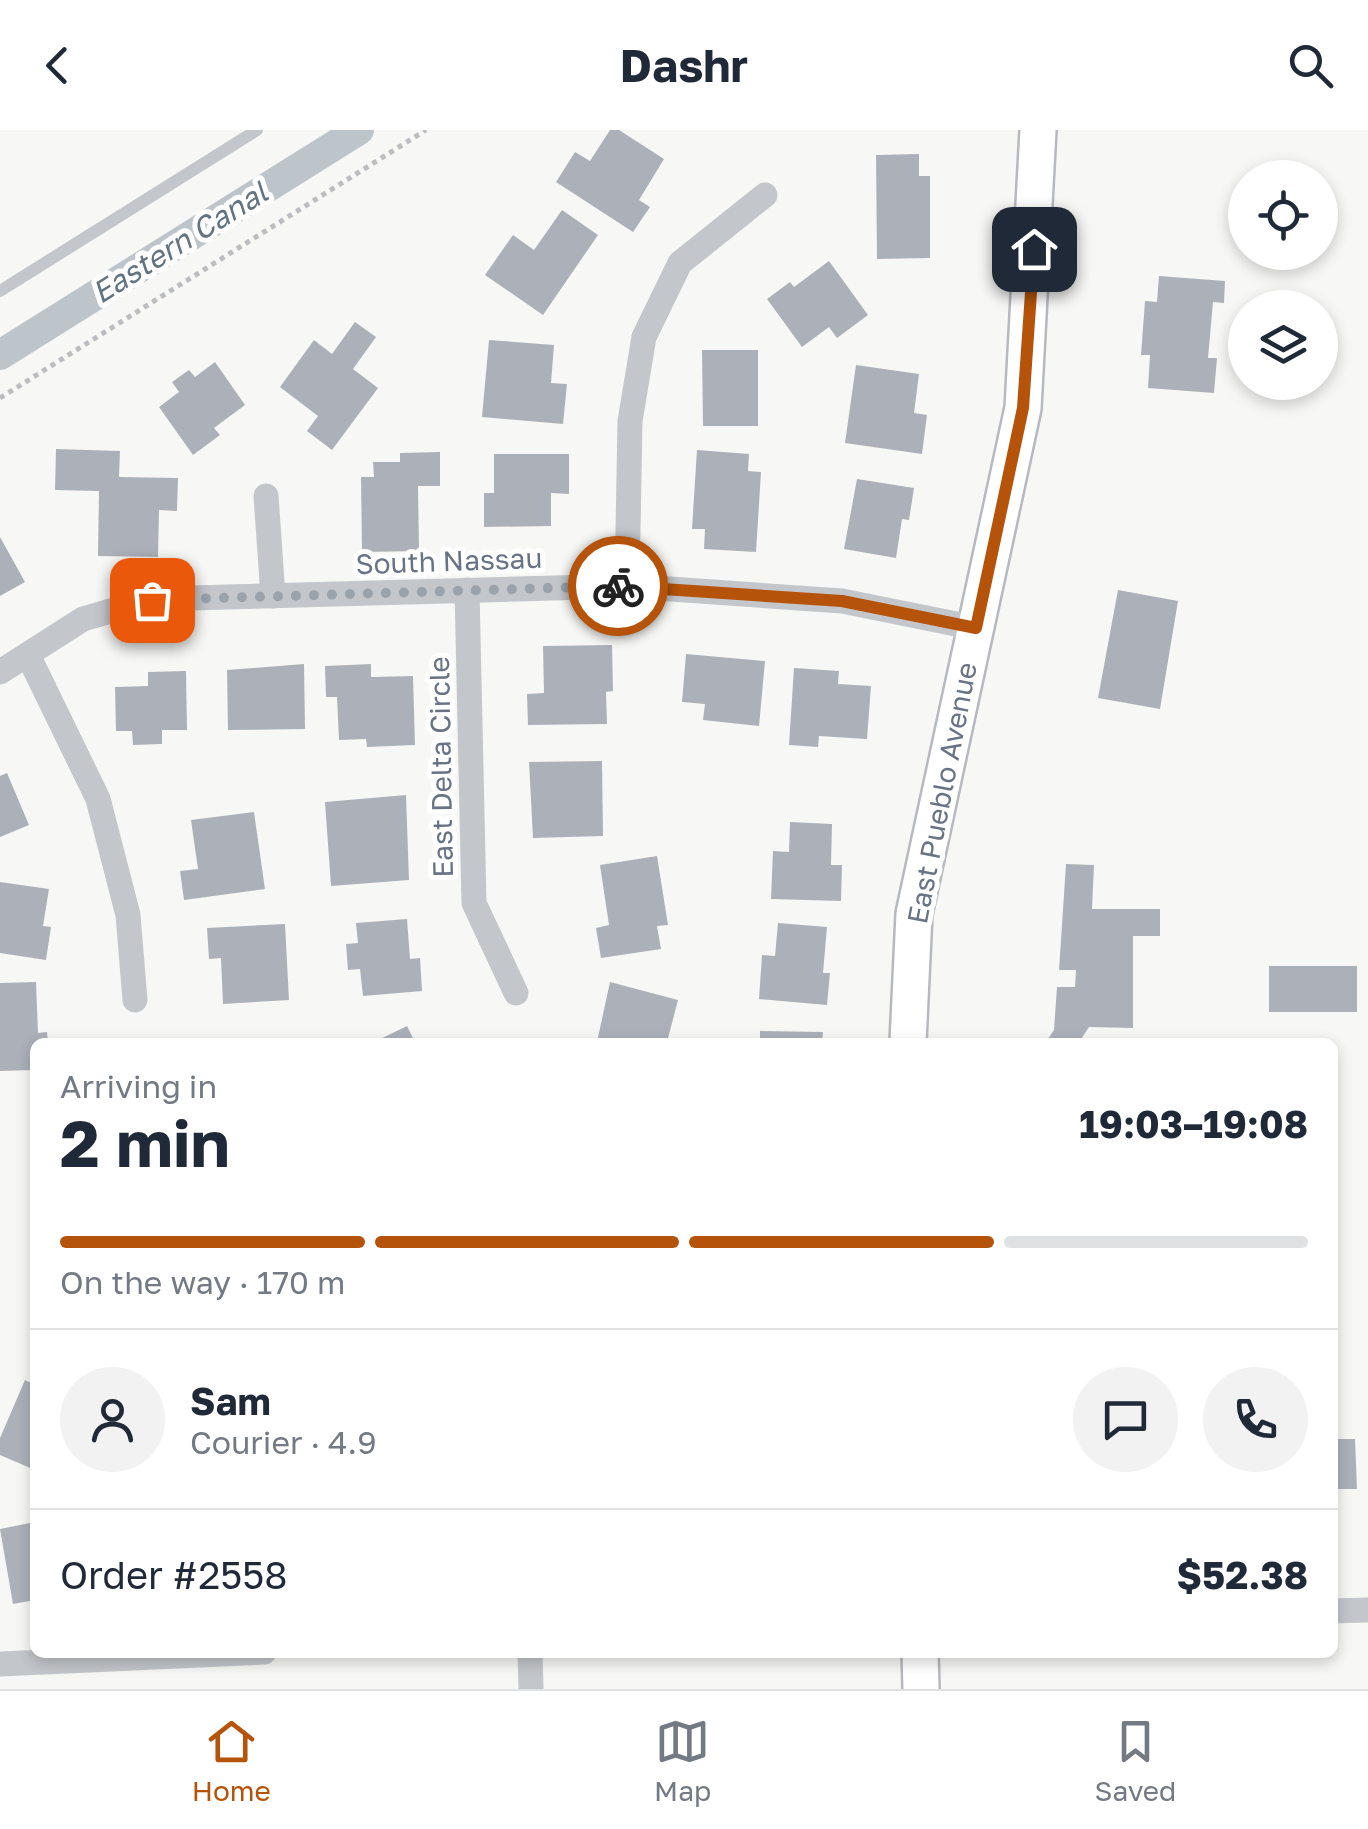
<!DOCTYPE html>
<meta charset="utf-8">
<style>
:root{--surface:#fff;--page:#f2f2f3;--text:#1f2937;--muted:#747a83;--line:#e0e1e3;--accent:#b45309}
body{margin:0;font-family:"Golos Text",sans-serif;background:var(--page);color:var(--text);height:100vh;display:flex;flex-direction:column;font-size:38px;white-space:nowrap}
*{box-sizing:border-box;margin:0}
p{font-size:32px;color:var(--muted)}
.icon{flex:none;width:55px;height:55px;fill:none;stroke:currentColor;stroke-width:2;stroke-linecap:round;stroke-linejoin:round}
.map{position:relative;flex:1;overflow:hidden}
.sheet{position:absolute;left:30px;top:908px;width:1308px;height:620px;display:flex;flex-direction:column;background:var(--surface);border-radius:15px;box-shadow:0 5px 15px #0003}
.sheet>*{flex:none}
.buttons{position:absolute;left:1228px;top:30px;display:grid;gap:20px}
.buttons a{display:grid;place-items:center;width:110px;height:110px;border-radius:50%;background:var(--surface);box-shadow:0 5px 15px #0003;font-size:50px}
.pin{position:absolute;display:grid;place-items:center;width:85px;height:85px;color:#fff;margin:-42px;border-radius:20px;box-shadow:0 5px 15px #0006}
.courier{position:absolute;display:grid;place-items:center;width:100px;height:100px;margin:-50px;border:8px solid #b45309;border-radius:50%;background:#fff;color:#222;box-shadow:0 2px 12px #0007}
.head em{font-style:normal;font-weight:700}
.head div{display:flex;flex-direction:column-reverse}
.head{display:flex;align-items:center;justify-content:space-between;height:170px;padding:0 30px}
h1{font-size:65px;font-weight:700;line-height:75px}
.bar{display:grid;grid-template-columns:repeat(4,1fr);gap:15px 10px;align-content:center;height:120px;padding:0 30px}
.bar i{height:12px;border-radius:8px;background:var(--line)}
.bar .on{background:var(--accent)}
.bar p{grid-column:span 4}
.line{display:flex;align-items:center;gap:25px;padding:0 30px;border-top:2px solid var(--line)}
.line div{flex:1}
.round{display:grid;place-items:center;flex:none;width:105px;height:105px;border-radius:52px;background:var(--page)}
header{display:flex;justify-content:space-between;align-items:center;height:130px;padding:0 30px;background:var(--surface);font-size:45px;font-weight:700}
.menu{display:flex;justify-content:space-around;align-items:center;height:140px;border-top:2px solid var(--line);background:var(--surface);font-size:28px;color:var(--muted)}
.menu a{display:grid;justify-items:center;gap:5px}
.menu .on{color:var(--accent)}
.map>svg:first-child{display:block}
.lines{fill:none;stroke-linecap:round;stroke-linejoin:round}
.canal{stroke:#bdc5cb;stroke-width:30}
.building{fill:#acb1b9}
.secondary-casing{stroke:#b6b9bf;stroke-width:40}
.path{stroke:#bbbdc0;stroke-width:5;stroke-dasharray:5 5;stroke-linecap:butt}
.lane{stroke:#c3c6ca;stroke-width:12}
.street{stroke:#c3c6ca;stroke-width:25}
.secondary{stroke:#fff;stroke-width:35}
.done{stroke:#9aa2ac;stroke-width:10;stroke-dasharray:0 18}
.route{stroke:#b45309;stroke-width:12}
.labels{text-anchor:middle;stroke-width:10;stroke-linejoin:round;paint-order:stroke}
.street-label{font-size:28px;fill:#687385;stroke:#fff}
.water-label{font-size:30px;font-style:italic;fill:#637380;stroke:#fff}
</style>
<header><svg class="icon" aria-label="back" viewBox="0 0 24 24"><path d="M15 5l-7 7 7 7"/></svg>Dashr<svg class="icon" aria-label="search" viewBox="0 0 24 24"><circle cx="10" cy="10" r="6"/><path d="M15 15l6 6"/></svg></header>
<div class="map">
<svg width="1368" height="1559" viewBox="0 0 1368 1559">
<rect width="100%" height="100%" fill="#f7f8f5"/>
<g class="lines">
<polyline class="canal" points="0,225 359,0"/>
</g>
<g class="building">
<polygon points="610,0 619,0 664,29 639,70 650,77 633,102 556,52 575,22 590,31"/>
<polygon points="919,24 919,46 930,46 930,128 877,129 876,25"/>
<polygon points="562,80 598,105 543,185 485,145 513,105 534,120"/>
<polygon points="829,131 868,185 837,208 829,197 802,217 767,169 790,152 794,157"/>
<polygon points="1159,146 1225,151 1224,173 1213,172 1208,228 1217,228 1214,263 1148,258 1150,225 1141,225 1145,171 1157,172"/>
<polygon points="355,192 376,207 353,239 378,258 332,320 307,301 318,286 280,257 314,210 332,224"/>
<polygon points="489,210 554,215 551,253 567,254 563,294 482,287"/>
<polygon points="702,220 758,220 758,296 703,296"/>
<polygon points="215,232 245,275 214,298 220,305 193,325 159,277 179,262 172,252 189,240 195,247"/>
<polygon points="856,235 919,244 914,283 927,285 922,324 845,313"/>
<polygon points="56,319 120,321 119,347 178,348 177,381 159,380 158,427 98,426 99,361 55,360"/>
<polygon points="697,320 749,324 748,341 761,342 756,422 704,419 705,399 692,399"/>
<polygon points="440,322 440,356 418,356 419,421 362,422 361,347 374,347 373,332 400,332 400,323"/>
<polygon points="494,324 569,324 569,364 551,363 551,396 484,397 484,363 494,363"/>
<polygon points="857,349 914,358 909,390 902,389 896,428 844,419"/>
<polygon points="0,407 25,452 0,466"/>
<polygon points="1118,460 1178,471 1160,579 1098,568"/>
<polygon points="612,515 613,561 606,562 607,594 528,595 527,564 544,563 543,516"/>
<polygon points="686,524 765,531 759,596 703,590 705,574 682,572"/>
<polygon points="304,534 305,599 228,600 227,540"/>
<polygon points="371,534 371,547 413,546 415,615 367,617 366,609 339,610 337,567 326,567 325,536"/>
<polygon points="794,538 839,541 838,554 871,556 867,609 819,606 818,617 789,615"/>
<polygon points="186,541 187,600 162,600 162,614 133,615 132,601 116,601 115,557 148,556 148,542"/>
<polygon points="602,631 603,706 533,708 529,632"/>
<polygon points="7,643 29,695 0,707 0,646"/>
<polygon points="406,665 409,750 331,756 325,672"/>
<polygon points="254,682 265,759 184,770 180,741 198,739 191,690"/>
<polygon points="790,692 832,694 831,735 842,735 841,771 771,769 773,721 789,722"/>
<polygon points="657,726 668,795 657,796 661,819 601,828 596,798 609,795 600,735"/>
<polygon points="1066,734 1094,735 1092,779 1160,779 1160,806 1133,806 1133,898 1089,897 1079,912 1046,912 1054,900 1057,857 1075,857 1076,840 1059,840"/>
<polygon points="0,752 49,759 43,796 51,797 46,830 0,823"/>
<polygon points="407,789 410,829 420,828 422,861 363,866 360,839 348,840 346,814 358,813 356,793"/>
<polygon points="778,793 827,797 823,843 830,843 827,875 759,869 762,825 775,826"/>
<polygon points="285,794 289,870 223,874 221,828 209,829 207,798"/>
<rect x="1269" y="836" width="88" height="46"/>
<polygon points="36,852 38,903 47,902 48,912 35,912 35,940 0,941 0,853"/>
<polygon points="610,852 678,870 667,912 597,912"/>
<polygon points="407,896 415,912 374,912"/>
<polygon points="760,901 823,902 822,912 760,912"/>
<polygon points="25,1250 35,1255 35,1340 0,1325 0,1308"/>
<polygon points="1332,1309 1355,1309 1357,1359 1332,1359"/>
<polygon points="35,1392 35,1470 13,1474 0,1399"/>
</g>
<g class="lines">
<g class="secondary-casing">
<g id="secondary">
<polyline points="908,912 914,784 1023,278 1038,0"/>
<polyline points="920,1522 921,1559"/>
</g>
</g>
<polyline class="path" points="0,268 426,0"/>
<polyline class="lane" points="0,161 257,0"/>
<g class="street">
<polyline points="266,366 273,466"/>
<polyline points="627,456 630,291 644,207 680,133 765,65"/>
<polyline points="467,460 474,773 516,863"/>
<polyline points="28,525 98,669 128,785 135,870"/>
<polyline points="0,542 83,489 152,469 627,456 842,471 976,498"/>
<polyline points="1332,1481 1368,1480"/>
<polyline points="530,1522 531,1559"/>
<polyline points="0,1534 264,1522"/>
</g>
<use href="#secondary" class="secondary"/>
</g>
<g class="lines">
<polyline class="done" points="152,470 618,456"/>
<polyline class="route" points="618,456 842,471 976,498 1023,278 1034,119"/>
</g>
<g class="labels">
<g class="street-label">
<text transform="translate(449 431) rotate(-2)" y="10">South Nassau</text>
<text transform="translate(441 637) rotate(-91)" y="10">East Delta Circle</text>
<text transform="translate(942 663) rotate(-79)" y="10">East Pueblo Avenue</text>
</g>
<g class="water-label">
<text transform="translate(180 113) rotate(-32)" y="10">Eastern Canal</text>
</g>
</g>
</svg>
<div class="buttons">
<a><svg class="icon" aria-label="locate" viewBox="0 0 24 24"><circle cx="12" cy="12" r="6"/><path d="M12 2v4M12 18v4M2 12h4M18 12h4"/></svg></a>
<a><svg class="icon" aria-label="layers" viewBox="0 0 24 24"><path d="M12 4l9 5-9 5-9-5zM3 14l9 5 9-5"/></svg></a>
</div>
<div class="pin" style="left:152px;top:470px;background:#ea580c"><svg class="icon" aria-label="bag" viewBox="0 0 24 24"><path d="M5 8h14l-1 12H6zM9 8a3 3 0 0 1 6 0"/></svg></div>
<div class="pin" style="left:1034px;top:119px;background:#1f2937"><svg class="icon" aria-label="home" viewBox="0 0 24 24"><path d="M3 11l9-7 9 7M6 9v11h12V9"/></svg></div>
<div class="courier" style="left:618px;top:456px"><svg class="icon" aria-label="bike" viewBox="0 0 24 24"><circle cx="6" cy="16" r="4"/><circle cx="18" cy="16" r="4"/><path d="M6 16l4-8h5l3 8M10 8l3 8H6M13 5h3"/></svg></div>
<section class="sheet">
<div class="head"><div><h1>2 min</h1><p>Arriving in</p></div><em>19:03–19:08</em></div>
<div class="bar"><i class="on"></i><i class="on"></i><i class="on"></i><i></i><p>On the way · 170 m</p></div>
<div class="line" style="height:180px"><a class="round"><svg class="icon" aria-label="person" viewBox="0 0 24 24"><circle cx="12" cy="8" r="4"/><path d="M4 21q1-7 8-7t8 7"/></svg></a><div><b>Sam</b><p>Courier · 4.9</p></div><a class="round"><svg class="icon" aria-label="chat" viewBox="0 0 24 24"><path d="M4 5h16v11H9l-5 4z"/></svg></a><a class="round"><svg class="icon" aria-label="phone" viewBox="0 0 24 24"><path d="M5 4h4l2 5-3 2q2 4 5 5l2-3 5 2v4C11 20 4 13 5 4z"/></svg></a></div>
<div class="line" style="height:130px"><div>Order #2558</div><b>$52.38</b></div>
</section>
</div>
<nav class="menu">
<a class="on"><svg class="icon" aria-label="home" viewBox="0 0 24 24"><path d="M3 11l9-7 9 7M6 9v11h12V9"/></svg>Home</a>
<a><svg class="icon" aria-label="map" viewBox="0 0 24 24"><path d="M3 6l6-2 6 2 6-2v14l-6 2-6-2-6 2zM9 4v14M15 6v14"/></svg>Map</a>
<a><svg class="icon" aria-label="saved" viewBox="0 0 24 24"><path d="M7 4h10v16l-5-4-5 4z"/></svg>Saved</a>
</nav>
